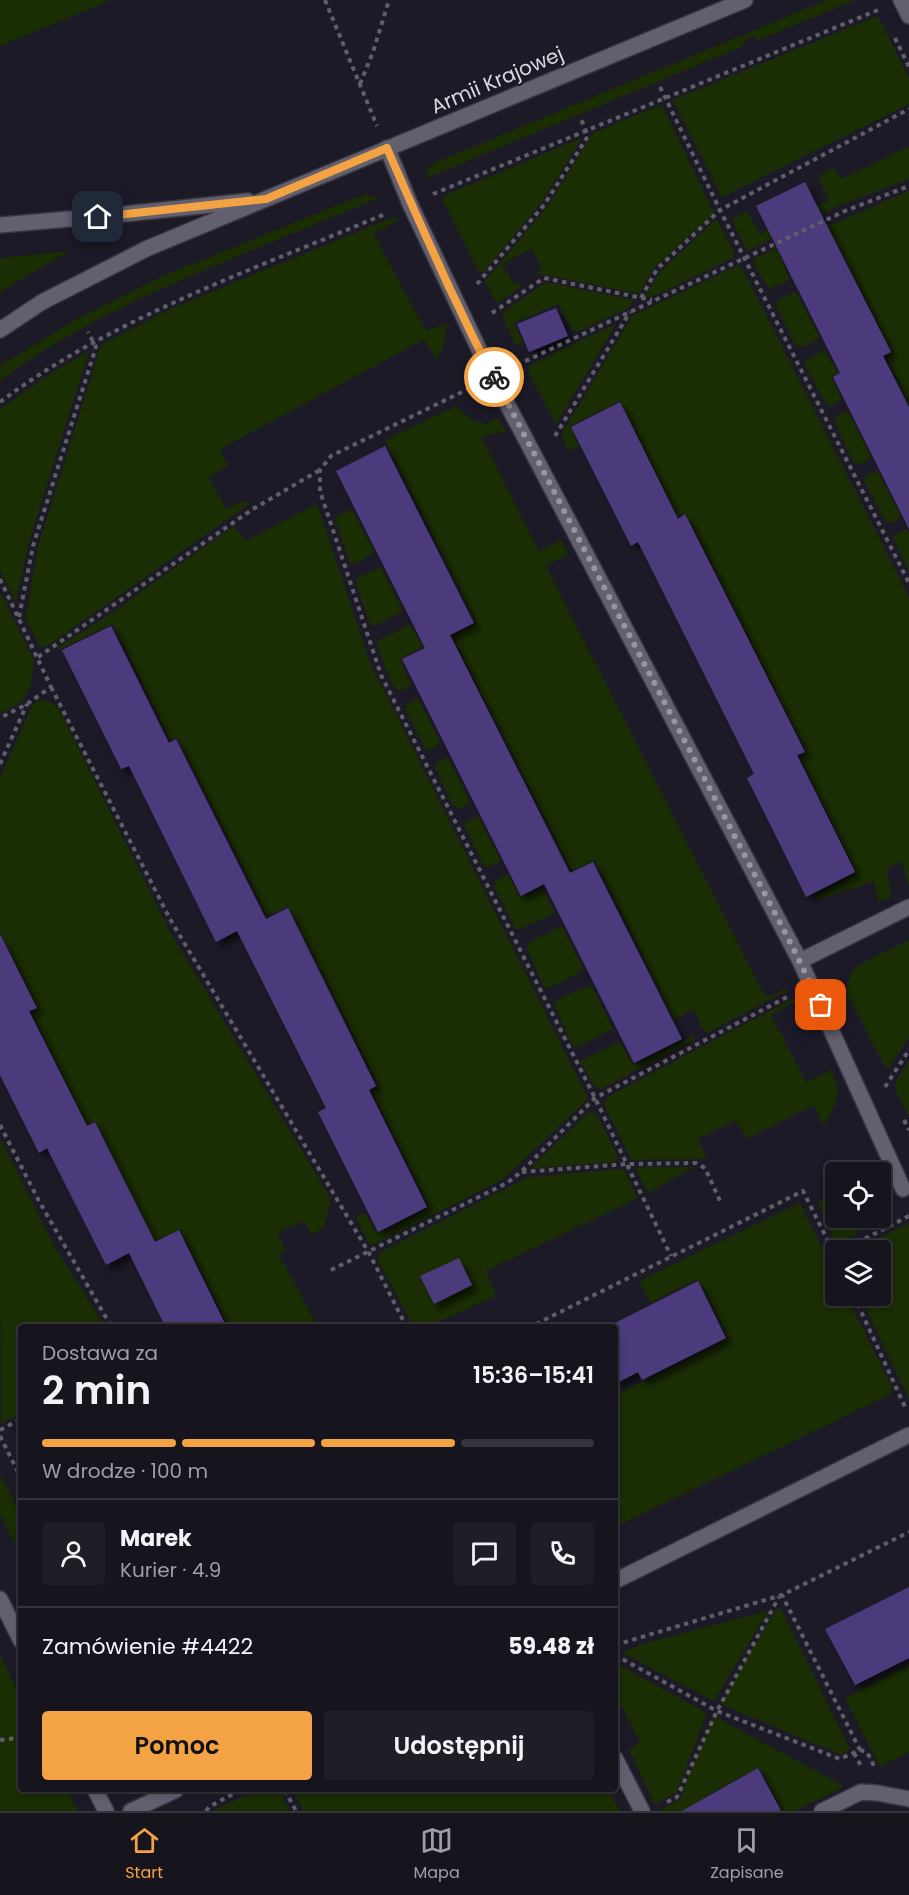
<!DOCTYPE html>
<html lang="pl">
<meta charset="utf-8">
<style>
:root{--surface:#16141d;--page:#1f1d26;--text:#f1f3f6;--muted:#9e9ea4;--line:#35333b;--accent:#f4a344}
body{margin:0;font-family:Poppins,sans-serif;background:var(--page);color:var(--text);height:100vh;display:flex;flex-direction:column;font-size:22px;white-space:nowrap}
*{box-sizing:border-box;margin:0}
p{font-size:20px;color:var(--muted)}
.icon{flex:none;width:33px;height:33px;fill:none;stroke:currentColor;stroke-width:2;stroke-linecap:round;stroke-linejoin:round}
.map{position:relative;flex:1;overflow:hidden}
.drawer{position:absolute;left:18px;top:1324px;width:600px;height:468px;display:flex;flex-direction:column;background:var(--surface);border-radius:6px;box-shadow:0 3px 9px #0003,0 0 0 2px var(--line)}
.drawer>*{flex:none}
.controls{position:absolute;left:825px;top:1162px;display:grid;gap:12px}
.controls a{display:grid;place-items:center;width:66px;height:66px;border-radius:6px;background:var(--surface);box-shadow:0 3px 9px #0003,0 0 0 2px var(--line);font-size:30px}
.pin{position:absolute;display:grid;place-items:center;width:51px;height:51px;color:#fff;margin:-26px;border-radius:12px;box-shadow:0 3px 9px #0006}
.courier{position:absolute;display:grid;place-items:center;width:60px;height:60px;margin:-30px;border:4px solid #f4a344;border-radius:50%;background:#fff;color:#222;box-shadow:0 2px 8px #0007}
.overview em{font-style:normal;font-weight:600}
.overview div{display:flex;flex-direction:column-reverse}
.overview{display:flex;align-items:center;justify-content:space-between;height:102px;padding:0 24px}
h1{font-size:39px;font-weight:600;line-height:45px}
.bar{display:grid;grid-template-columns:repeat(4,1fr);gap:9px 6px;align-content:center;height:72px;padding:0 24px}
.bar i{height:8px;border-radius:4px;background:var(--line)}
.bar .current{background:var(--accent)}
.bar p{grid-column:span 4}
.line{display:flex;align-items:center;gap:15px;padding:0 24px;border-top:2px solid var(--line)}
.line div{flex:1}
.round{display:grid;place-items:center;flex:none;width:63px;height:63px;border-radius:6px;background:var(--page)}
.cta{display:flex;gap:12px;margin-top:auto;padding:12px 24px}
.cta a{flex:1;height:69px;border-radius:6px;background:var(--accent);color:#111;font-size:24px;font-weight:600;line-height:69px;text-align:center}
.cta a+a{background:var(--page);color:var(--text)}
.menu{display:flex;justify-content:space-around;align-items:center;height:84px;border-top:2px solid var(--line);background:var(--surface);font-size:16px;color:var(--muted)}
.menu a{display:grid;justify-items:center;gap:3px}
.menu .current{color:var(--accent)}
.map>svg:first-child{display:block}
.green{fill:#1a2d03;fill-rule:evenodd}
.building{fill:#4b3b7b;filter:url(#shadow)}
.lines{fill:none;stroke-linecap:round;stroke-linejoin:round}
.service-casing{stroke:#393842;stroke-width:18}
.minor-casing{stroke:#393842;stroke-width:18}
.tertiary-casing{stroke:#393842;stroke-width:18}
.path{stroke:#605e69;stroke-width:4;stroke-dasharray:4.5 4.5;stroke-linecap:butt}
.service{stroke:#625f6f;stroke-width:15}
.minor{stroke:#625f6f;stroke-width:15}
.tertiary{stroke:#625f6f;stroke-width:15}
.done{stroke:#9796a0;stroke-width:6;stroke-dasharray:0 10.8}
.route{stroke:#f4a344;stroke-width:8}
.labels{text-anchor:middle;stroke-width:4.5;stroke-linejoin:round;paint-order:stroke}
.street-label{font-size:20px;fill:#d9d8e1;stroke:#1d1a27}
</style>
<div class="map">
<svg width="909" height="1811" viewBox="0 0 909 1811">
<defs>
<filter id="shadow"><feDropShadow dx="5.5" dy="5.5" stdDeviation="3" flood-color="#0009"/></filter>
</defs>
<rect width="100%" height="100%" fill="#1d1a27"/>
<g class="green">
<polygon points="0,0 111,0 0,46"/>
<polygon points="827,0 856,0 756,41 754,36 743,41 744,46 424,179 429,168 434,163"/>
<polygon points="875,17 879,18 909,78 909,104 722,197 673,100"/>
<polygon points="662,105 714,213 654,268 639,294 535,273 542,268 532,248 503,264 513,284 519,282 521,287 497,303 494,300 485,281 547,207 593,133"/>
<polygon points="582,138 541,203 483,272 479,272 441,197"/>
<polygon points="909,146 909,179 840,205 747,251 732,219 747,211 760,234 829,200 818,176 833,168 842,179"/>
<polygon points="909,191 909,405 885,356 892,352 831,231 780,256 790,280 770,289 768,288 754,263 756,257"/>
<path d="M365,194L379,198C328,219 277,240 226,261C148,294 68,329 0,381L1,365L80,317L163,276Z"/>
<polygon points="396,216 398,221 373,233 426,331 447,323 444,345 437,359 423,340 220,449 228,466 209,477 226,509 247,500 249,504 46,647 39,646 26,618 38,547 101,345 173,308"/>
<polygon points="717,220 734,252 733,258 652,297 645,296 660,272 714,221"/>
<polygon points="68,251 68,252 0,292 0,258"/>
<polygon points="737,266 742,268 909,597 909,886 901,861 887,869 891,897 878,902 874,881 819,900 814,896 857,873 799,756 806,751 686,513 678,517 620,401 570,426 579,446 569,451 561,435 632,316"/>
<polygon points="546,282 634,300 630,307 577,332 571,329 558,304 514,323 524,343 516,345 503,318 503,312"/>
<polygon points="796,291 820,338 803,347 796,346 776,306 778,300"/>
<polygon points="616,324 556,424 528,371 530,365"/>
<polygon points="825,350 838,373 831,377 842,399 831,406 826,404 804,363 808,359"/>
<polygon points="89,351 28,545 16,603 0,569 0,409 53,372"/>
<polygon points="455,406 472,420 487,424 498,417 506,432 481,436 539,551 561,540 568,554 546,566 765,996 771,996 789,987 790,989 707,1033 701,1027 694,1009 674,1020 595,860 571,871 452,636 476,623 385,440"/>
<polygon points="848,411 872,458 861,464 854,463 834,421 839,415"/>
<polygon points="877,470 902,517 892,523 886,523 864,480 866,476"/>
<polygon points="317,504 370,663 587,1096 586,1101 502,1180 373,1245 368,1242 356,1217 366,1213 377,1234 429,1207 371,1090 378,1085 288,906 267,916 177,737 170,740 113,623 59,650 57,648 109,615 234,526 246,541"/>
<polygon points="352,510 375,552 354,564 350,563 335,519 339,515"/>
<polygon points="907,529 909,533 909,571 893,538 895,535"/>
<polygon points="381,567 403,611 375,626 370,624 356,583 358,577"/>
<polygon points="0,592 34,660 31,684 22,702 0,713"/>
<polygon points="410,624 423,647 400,659 411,685 401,691 395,689 385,667 377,644 379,640"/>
<polygon points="418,698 441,743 429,750 425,748 405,709 407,704"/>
<polygon points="43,699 58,707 170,932 331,1199 324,1228 312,1235 304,1221 277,1233 286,1250 279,1255 318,1327 229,1327 180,1229 155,1241 95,1121 86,1125 31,1012 38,1008 0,932 0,778 33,704"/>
<polygon points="448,757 471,803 460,809 453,805 435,767 437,762"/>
<polygon points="478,816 501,861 488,867 484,866 465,827 466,822"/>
<polygon points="508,874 520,898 542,887 555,913 520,929 516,929 494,886 495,881"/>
<polygon points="562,926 584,970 550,988 544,987 527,949 528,943"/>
<path d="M909,940V1038L887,1070L847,994C848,982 849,975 857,966Z"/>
<polygon points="591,985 613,1029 577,1047 572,1045 555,1006 557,1000"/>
<path d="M794,998L796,1001L771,1015L806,1082L831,1070C833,1074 836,1080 837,1084C839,1098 831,1115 824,1126L814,1105L746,1139L736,1120L698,1139L707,1159L635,1160L630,1157L604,1104L609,1096Z"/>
<polygon points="694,1035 694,1040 601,1089 594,1086 580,1061 620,1042 633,1065"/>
<path d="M909,1061V1115C893,1085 889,1090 909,1061Z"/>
<polygon points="589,1112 596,1113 618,1157 615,1162 534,1168 532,1166"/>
<polygon points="0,1138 54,1245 105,1327 21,1328 21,1414 1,1424"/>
<polygon points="640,1167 695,1167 648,1193 636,1169"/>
<path d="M620,1169L625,1171L638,1198L486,1271L496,1296L426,1327H414L378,1261L379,1253L529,1177ZM458,1258L471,1285L434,1304L420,1277Z"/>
<polygon points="835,1193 836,1218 880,1218 881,1197 890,1217 841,1241 833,1237 817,1203"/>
<polygon points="800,1203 835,1275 836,1296 846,1296 892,1387 891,1394 615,1527 615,1395 728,1338 698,1279 650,1303 639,1281"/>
<polygon points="909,1223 909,1399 860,1296 880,1296 880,1251 852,1251"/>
<polygon points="0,1474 21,1516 21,1556 0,1514"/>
<polygon points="777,1608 781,1609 850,1749 842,1755 720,1704"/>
<polygon points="768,1611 714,1701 623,1653 642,1644"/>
<polygon points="0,1655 21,1697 21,1790 67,1790 78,1811 0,1811"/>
<polygon points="615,1663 707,1713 677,1792 655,1805 629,1749 640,1743 622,1706 615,1709"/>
<polygon points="909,1665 909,1752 880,1767 845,1698"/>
<polygon points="714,1716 842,1785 842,1788 794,1811 775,1811 773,1810 780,1806 759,1767 708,1795 717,1811 658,1811 680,1799"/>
<polygon points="257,1790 279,1790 290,1811 212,1811"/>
<polygon points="293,1790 609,1790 620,1811 303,1811"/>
</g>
<g class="building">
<polygon points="805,182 891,352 883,356 909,407 909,529 833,377 840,373 756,206"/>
<polygon points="556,308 568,336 529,352 517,324"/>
<polygon points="620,402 678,519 685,514 805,752 797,755 855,872 806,897 747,778 754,774 638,542 631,546 571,427"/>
<polygon points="385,446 474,623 450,635 570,873 593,862 682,1039 634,1063 544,884 521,896 402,659 425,648 336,471"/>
<polygon points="111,626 169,743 176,739 266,919 288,908 376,1086 369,1090 427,1207 378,1232 318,1112 326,1108 237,931 216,942 129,766 121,769 62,650"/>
<polygon points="0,934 37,1008 29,1011 87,1126 95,1122 155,1242 179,1230 227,1328 166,1328 129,1253 106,1265 47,1148 39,1153 0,1075"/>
<polygon points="459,1258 472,1285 434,1304 420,1276"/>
<polygon points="698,1281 726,1338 642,1380 638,1372 615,1384 615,1323"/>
<polygon points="909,1587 909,1658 855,1685 825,1629"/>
<polygon points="758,1768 781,1811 682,1811"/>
</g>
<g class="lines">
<g class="service-casing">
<g id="service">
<polyline points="800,961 909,907"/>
<polyline points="615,1758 642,1811"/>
<polyline points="822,1811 861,1792 877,1793 909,1799"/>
</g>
</g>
<g class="minor-casing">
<g id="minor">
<polyline points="901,0 909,16"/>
<polyline points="387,148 410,204 485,362 800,961 903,1189"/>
<polyline points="615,1581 909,1435"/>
<polyline points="131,1811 176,1790"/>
</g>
</g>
<g class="tertiary-casing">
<g id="tertiary">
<polyline points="0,225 115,215 248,201"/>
<polyline points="0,330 42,302 148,248 745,0"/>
<polyline points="0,1599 21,1641"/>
<polyline points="95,1790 106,1811"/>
</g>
</g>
<g class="path">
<polyline points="325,0 377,126"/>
<polyline points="895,38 909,67"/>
<polyline points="360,84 373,52 389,0"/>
<polyline points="660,87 720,210 909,583"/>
<polyline points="433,194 878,10"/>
<polyline points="477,284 544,205 588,136 581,119"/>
<polyline points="641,298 657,269 720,210 909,109"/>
<polyline points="492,313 544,278 652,300"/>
<polyline points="517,365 845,211 909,186"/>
<polyline points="470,388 331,456 320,470 320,491 381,675 595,1098 671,1256"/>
<path d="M0,402C114,317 255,269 385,214"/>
<polyline points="555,436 630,312"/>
<polyline points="0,579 51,687 27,704 0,718"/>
<polyline points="19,617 33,546 96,347 88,332"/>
<polyline points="38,657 253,509 320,470"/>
<polyline points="51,687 170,919 369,1253 407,1328"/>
<polyline points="0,764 27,704"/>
<polyline points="885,1087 909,1050"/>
<polyline points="904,1120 909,1130"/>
<polyline points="0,1125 39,1201 112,1328"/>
<polyline points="522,1172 627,1164 696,1163 705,1168 720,1201"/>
<polyline points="841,1251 909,1216"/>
<polyline points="331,1270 507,1183 521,1172 595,1098 789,996"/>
<polyline points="854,1296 906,1409"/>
<polyline points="528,1328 803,1191 836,1257"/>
<polyline points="0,1430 21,1419"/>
<polyline points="0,1436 21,1478"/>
<polyline points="615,1645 782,1595 909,1532"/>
<polyline points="615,1655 717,1711 840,1759 860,1750 782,1595"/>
<polyline points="0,1740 18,1738 21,1735"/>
<polyline points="860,1750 867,1752 874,1766"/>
<polyline points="854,1753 861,1766"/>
<polyline points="285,1790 296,1811"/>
<polyline points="667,1802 677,1797 717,1711 779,1597"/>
<polyline points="206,1811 209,1807 240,1790"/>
</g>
<use href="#service" class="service"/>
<use href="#minor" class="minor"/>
<use href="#tertiary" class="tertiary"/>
</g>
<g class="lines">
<polyline class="done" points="494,377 789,940 821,1005"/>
<path class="route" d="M98,217L266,199L387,148C407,195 428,241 449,287C464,317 477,348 494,377"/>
</g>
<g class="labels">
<g class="street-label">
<text transform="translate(497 80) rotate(-23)" y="7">Armii Krajowej</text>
</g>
</g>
</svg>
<div class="controls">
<a><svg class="icon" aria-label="locate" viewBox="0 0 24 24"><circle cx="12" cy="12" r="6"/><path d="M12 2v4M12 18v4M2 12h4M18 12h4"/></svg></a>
<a><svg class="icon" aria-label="layers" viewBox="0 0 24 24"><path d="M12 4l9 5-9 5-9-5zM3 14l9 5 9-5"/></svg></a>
</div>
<div class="pin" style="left:821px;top:1005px;background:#ea580c"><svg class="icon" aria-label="bag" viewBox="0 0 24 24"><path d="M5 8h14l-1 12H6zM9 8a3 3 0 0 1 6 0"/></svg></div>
<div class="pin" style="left:98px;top:217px;background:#1f2937"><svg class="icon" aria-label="home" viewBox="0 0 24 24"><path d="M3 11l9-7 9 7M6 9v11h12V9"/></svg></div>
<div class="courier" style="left:494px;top:377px"><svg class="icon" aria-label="bike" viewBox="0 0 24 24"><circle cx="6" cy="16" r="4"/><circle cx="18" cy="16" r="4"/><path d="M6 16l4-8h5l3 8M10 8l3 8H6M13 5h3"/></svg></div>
<section class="drawer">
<div class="overview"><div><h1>2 min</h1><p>Dostawa za</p></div><em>15:36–15:41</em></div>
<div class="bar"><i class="current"></i><i class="current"></i><i class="current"></i><i></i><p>W drodze · 100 m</p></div>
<div class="line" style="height:108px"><a class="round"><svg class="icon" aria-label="person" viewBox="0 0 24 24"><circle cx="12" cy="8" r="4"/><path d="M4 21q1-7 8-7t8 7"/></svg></a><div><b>Marek</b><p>Kurier · 4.9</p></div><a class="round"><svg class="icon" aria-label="chat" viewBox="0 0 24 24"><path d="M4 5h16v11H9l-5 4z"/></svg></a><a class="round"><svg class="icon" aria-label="phone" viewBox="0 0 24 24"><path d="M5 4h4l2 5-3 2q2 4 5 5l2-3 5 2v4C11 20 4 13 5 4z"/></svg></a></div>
<div class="line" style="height:78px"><div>Zamówienie #4422</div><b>59.48 zł</b></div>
<div class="cta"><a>Pomoc</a><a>Udostępnij</a></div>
</section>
</div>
<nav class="menu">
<a class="current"><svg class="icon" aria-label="home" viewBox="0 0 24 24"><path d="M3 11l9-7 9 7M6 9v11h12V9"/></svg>Start</a>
<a><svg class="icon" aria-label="map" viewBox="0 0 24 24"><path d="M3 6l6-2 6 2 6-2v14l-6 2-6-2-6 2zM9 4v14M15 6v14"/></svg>Mapa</a>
<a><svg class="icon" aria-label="saved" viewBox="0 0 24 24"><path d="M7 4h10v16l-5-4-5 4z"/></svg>Zapisane</a>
</nav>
